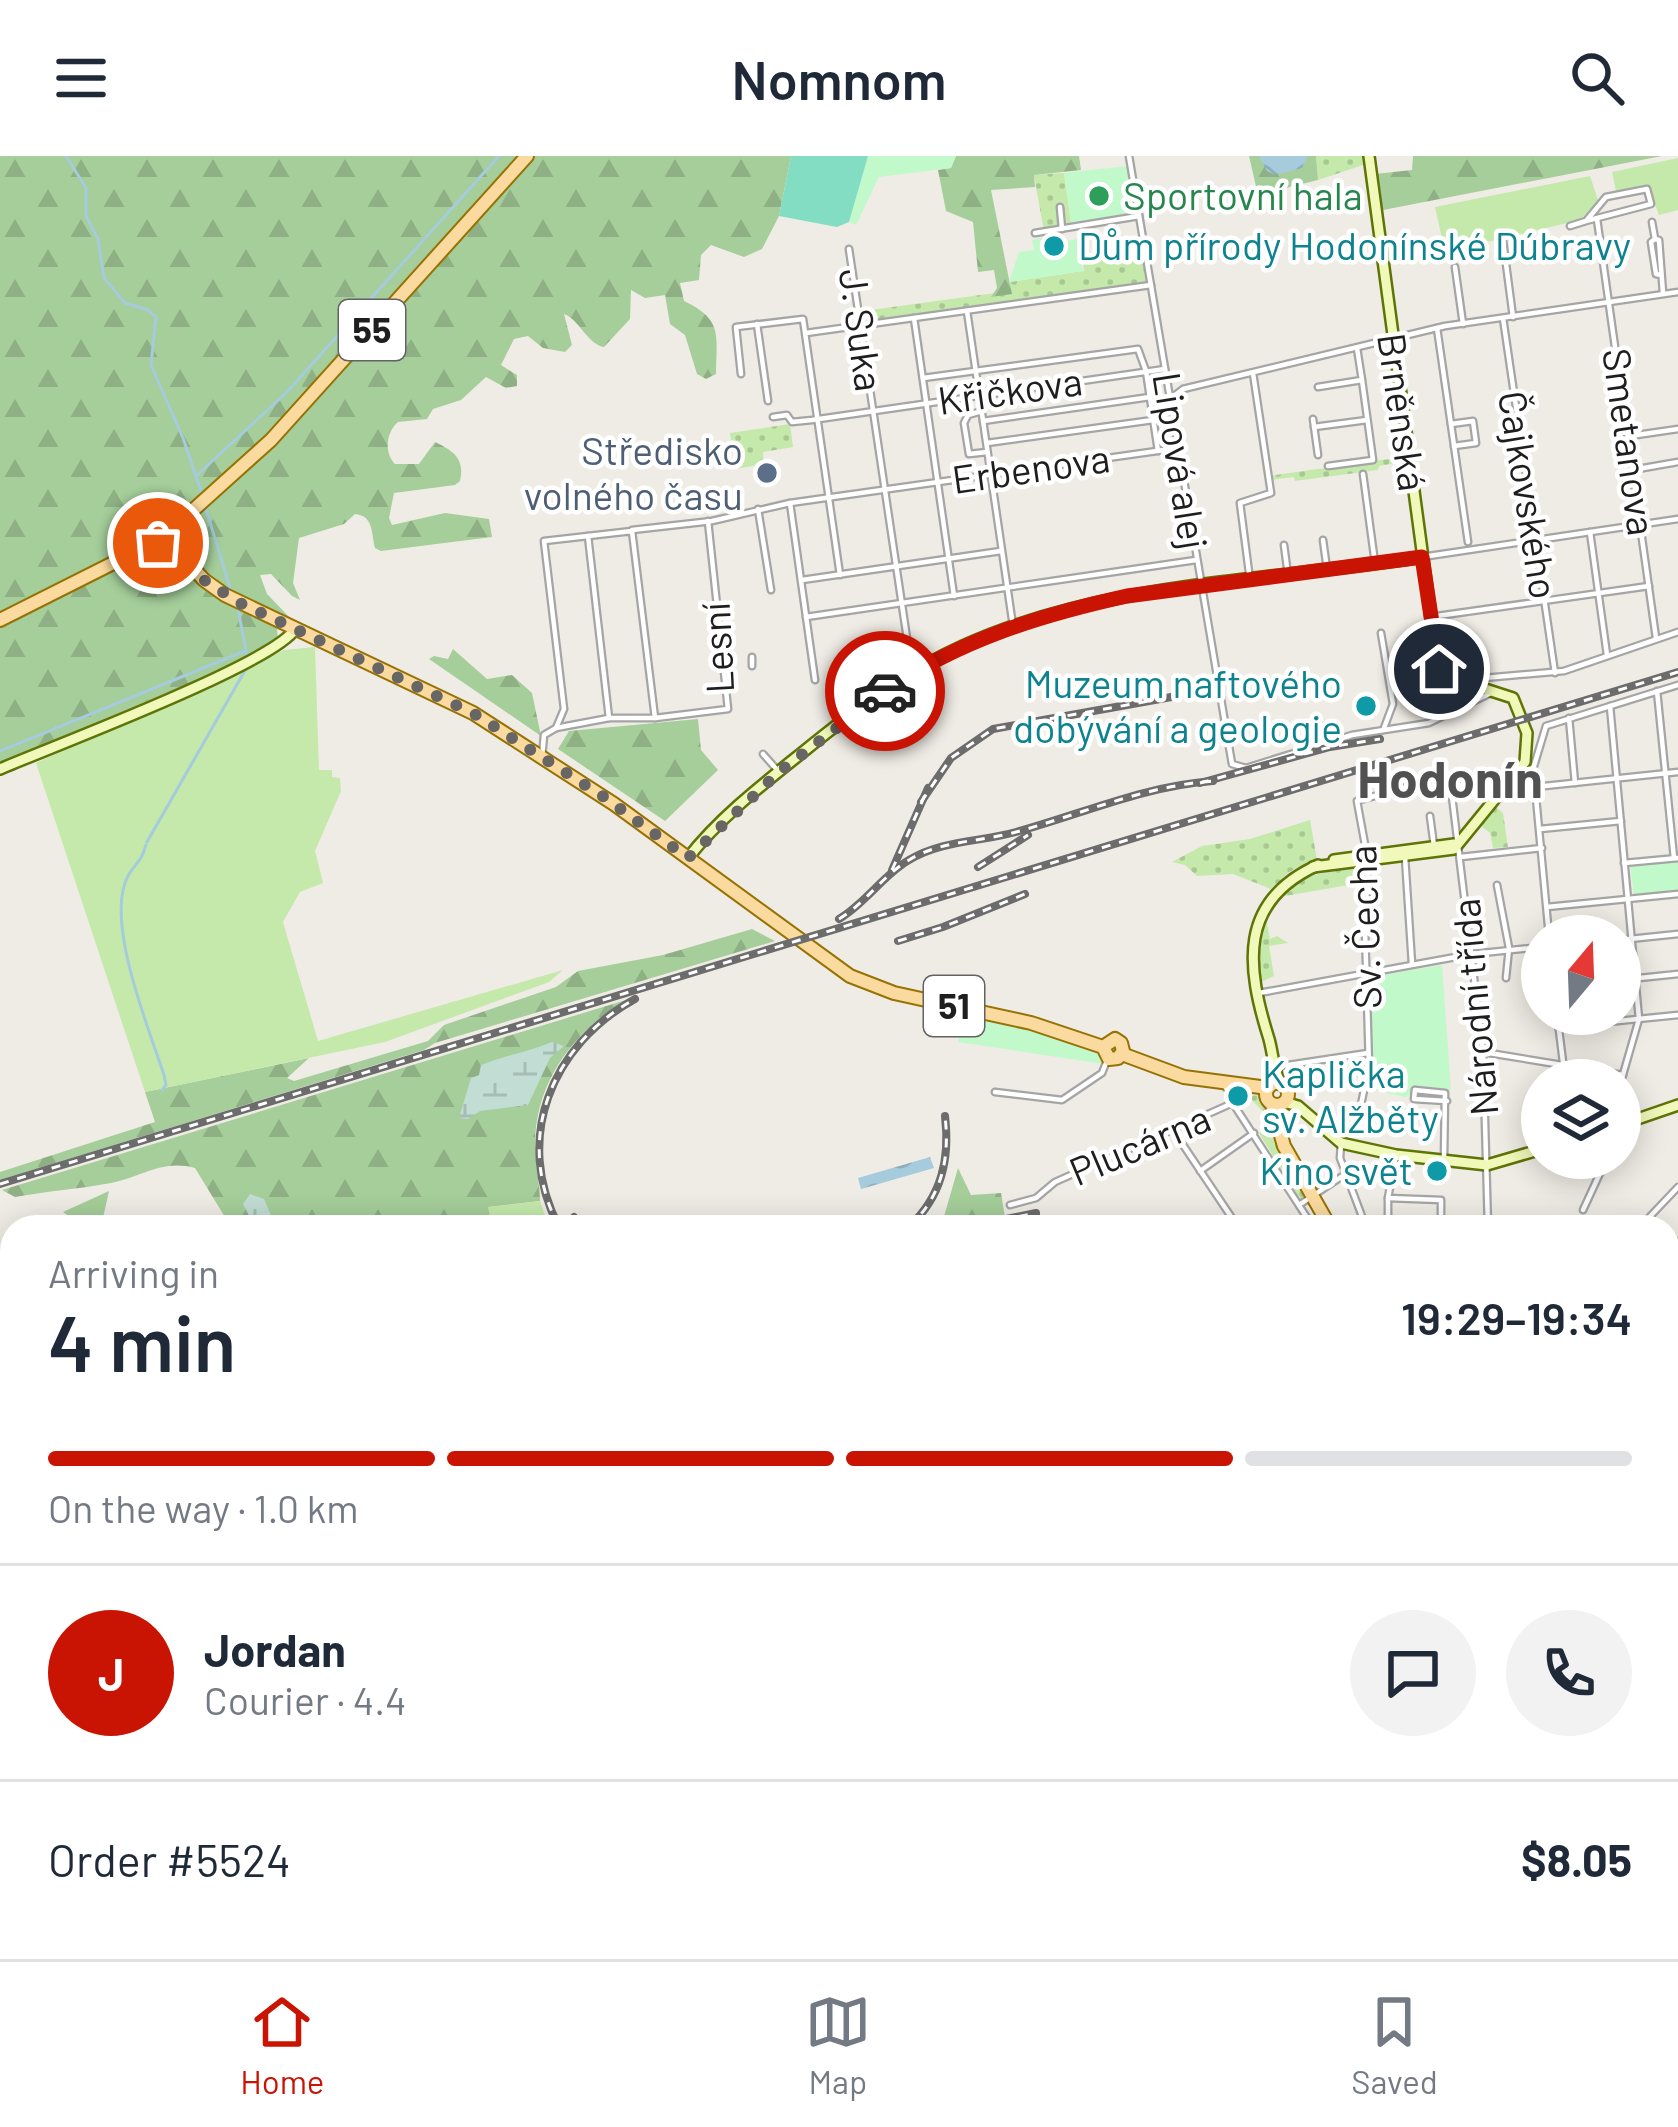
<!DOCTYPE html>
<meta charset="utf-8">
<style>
:root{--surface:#fff;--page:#f2f2f3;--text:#1f2937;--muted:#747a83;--line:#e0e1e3;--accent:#ca1403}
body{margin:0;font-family:Barlow,sans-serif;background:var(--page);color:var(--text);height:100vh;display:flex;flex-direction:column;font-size:45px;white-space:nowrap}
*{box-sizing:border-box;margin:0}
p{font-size:39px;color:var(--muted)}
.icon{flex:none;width:66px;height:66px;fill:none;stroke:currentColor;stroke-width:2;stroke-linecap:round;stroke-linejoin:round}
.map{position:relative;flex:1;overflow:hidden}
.details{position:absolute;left:0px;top:1059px;width:1680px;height:744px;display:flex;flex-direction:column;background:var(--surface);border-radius:36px 36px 0 0;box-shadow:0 6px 30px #0003}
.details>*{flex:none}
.needle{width:78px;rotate:19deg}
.controls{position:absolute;left:1521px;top:759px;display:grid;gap:24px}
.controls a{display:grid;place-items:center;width:120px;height:120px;border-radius:50%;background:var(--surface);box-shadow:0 6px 30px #0003;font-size:60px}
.pin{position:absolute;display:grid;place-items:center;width:102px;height:102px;color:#fff;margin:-51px;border:6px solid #fff;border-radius:50%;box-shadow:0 3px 12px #0007}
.courier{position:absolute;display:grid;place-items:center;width:120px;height:120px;margin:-60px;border:9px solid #ca1403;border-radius:50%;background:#fff;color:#222;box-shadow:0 3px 15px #0007}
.overview em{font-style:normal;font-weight:600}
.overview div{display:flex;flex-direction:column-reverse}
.overview{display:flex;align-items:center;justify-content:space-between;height:204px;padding:0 48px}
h1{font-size:78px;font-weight:600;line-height:90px}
.bar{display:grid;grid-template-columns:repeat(4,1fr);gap:18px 12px;align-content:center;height:144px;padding:0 48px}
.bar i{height:15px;border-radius:9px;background:var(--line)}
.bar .on{background:var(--accent)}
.bar p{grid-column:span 4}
.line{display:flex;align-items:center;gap:30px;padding:0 48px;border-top:3px solid var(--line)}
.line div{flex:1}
.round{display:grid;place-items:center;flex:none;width:126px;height:126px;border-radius:63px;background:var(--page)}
header{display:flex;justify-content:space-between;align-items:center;height:156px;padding:0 48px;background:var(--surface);font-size:54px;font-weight:600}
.menu{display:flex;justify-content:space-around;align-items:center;height:168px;border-top:3px solid var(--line);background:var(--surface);font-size:33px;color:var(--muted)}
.menu a{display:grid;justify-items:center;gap:6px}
.menu .on{color:var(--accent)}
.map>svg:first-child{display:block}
.grass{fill:url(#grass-dots)}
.forest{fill:url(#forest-firs)}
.wetland{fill:url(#wetland-marsh)}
.park{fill:#c2f9cb}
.garden{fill:#c4e9ab}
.pitch{fill:#83ddc2}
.water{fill:url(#water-waves)}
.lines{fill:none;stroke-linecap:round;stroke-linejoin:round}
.stream{stroke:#a5cbdc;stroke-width:3}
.street-casing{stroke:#a5a5a5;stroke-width:9}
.secondary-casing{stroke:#5f7406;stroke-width:14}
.primary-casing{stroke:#967202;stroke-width:16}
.street{stroke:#fff;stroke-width:4.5}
.secondary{stroke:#f0f9b9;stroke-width:9}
.primary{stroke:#fada9e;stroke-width:12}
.rail-casing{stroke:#6c6c6c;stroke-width:8}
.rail{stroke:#fff;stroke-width:3;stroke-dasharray:9;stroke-linecap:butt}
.done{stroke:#676664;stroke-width:12;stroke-dasharray:0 21.6}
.route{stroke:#ca1403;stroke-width:15}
.leisure-dot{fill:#2e9e5b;stroke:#fff;stroke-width:4.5}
.culture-dot{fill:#0f9aa8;stroke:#fff;stroke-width:4.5}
.service-dot{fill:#5c6f8a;stroke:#fff;stroke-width:4.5}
.labels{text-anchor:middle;stroke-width:9;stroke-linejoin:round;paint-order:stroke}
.shield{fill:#fff;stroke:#626262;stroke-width:3}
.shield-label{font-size:36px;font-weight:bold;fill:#1e1e1e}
.leisure-label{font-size:39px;fill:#27864d;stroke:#fff;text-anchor:start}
.culture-label{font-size:39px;fill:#0d838f;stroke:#fff;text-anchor:start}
.street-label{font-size:39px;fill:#1e1e1e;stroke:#fff}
.service-label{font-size:39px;fill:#4e5e75;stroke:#fff;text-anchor:end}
.district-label{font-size:51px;font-weight:bold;fill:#515151;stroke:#fff}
</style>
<header><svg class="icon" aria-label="menu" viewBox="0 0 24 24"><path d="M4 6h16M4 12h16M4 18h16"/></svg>Nomnom<svg class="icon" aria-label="search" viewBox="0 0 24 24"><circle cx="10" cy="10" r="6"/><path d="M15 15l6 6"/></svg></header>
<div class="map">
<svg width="1678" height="1803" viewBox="0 0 1678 1803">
<defs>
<pattern id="grass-dots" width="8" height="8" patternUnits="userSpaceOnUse" patternTransform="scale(3)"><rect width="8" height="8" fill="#c4e9ab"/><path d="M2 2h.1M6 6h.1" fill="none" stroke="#a8c793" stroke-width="1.8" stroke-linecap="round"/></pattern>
<pattern id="forest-firs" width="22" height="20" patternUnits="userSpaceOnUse" patternTransform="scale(3)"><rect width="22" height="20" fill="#a5ce9a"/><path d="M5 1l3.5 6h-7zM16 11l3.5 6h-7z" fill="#8eb084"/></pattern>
<pattern id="wetland-marsh" width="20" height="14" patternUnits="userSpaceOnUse" patternTransform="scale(3)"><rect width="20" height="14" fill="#c2ddd3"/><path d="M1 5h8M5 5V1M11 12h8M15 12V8" fill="none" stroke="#a6bdb5"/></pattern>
<pattern id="water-waves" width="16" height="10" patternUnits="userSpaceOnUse" patternTransform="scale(3)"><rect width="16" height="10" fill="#a5cbdc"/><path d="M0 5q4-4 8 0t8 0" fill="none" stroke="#8eaebc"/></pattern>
</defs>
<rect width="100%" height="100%" fill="#efece5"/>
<g class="grass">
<polygon points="1316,0 1365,0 1366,8 1318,24"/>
<polygon points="1064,17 1072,73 1044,76 1034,19"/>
<polygon points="1083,71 1090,104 1142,97 1146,126 867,168 863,155 1010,135 1009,126 1084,115 1078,72"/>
<polygon points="790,268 793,291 763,296 764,308 735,313 730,277"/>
<polygon points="1403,301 1404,306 1379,310 1378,314 1295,325 1294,321 1270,324 1269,320"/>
<polygon points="1496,651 1503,657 1508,691 1493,692 1490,677 1481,670"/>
<polygon points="1310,664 1317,704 1289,716 1271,733 1233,718 1197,720 1185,709 1172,706 1202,690 1250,683"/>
<path d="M1354,712L1363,717L1360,727L1279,741L1266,762L1270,783L1277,780L1288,787L1269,790L1274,820L1261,826C1252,745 1276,721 1354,712Z"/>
<polygon points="1258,939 1270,950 1306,1039 1300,1043 1259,977 1273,966 1251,943 1239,948 1247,940"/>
</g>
<g class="forest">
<polygon points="0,0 521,0 268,281 195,346 115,402 0,459"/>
<path d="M533,0H791L779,60L762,93L744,101L711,89L701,99L699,124L680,127L684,145C724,164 716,180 716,218L706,223L697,218L685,179L670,168L665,139L645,142L631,134L630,163L604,191C587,188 580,164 564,158L572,189L565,196L543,192L528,180L514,183L501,209L517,219V230L506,232L486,221L461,244L433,253L427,263L398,266C386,276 384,297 395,308H419L435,286C454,295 465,303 460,325L455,329L394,337L389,362L392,369L445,357L489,363L492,381L381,395L375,392C371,377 374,360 355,358L344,368L299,382L293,427L300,444L292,440L271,418L260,419L267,438L294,466C261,451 172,418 180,373C309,259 419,128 533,0Z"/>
<polygon points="956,0 1079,0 1081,14 1034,19 1035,31 991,34 1012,138 991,141 997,132 994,114 978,116 973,66 946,55 938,14 951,12"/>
<polygon points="1249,0 1316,0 1318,24 1258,39"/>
<polygon points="1413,0 1662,0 1378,55 1375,18 1412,14"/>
<polygon points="159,395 173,399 277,472 278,484 230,510 0,607 0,469 48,448 142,398"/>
<polygon points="453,493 487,523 512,519 532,537 541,580 429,503 434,500 448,503"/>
<polygon points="698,563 701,594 718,614 665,665 558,593 569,575"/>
<polygon points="752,773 775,785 435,887 424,894 0,1024 0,1016 155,966 145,936 309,902 287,922 294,925 428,885 444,869 556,831 578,815 663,799"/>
<path d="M626,844C574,876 535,925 535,989C535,1008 540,1027 540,1045L489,1051L492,1071H231L195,1012C162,1003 142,1021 111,1027C79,1033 47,1035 15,1041L2,1034Z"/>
<polygon points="958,1012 971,1039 1001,1037 1005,1061 941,1071"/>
<polygon points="109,1035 101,1071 85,1071 63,1056"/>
<polygon points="372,1791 496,1791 502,1803 357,1803"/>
<polygon points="507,1791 590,1791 571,1803 511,1803"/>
<polygon points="616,1791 675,1791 661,1803 597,1803"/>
</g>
<g class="wetland">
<path d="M552,886L564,890L550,902L528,949L480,955L468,963L459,962L471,922L479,919L481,909C506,899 528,896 552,886Z"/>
<polygon points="250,1038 264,1043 276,1071 255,1071 243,1048"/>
</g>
<g class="park">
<polygon points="868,0 956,0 951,12 879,21 856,69 849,66"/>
<polygon points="1127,10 1136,62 1072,73 1064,17"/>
<polygon points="1045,81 1049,104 1056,102 1055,94 1064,97 1067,85 1078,83 1083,115 1009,126 1019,96 1034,94 1032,84"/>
<polygon points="1678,704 1678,736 1634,740 1630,708"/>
<polygon points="1442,809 1451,934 1423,930 1406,941 1365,932 1369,821"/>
<polygon points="963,859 1039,876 1099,898 1104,908 958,886"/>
</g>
<g class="garden">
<polygon points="1678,2 1678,54 1659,59 1648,30 1616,35 1612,16"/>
<polygon points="1590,20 1598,44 1580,64 1445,96 1435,51"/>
<polygon points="315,491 319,614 332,614 332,621 340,622 341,635 315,695 323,727 300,736 283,766 318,885 563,814 549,826 385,886 145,936 36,607 284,494"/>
<polygon points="540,1045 549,1071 492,1071 488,1051"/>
<polygon points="994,1791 1103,1791 1106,1803 998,1803"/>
<polygon points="1124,1791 1288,1791 1290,1803 1127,1803"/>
<polygon points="1484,1791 1539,1791 1538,1803 1485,1803"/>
</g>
<polygon class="pitch" points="791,0 868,0 849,66 837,71 779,60"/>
<g class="water">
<polygon points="1259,0 1308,0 1302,12 1275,19 1267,15"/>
<polygon points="930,1001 934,1012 861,1033 858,1022"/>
</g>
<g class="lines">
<g class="stream">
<polyline points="66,0 86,32 86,60 98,83 104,122 125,147 148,154 156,161 151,209 183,282 202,338"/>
<polyline points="196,320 286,237 499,0"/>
<polyline points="204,347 231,435"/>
<polyline points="238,453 247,500"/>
<polyline points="0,595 245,495"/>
<polyline points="147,686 247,511"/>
<path d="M146,689C141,707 135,707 128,720C104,764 149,873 164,919L166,929L162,934"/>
<polyline points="0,1755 12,1769"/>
<polyline points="30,1791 40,1803"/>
<polyline points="237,1803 257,1791"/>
</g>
<g class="street-casing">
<g id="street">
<polyline points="1129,0 1232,608 1246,612 1352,579 1429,567 1489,538"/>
<polyline points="1060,51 1062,73"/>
<polyline points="1597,63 1656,482"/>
<polyline points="1652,66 1655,83"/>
<polyline points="1570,70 1586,65 1606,41 1647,33 1651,48 1586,65"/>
<polyline points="1035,77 1139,60"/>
<polyline points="1503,85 1513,161"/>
<polyline points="849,93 912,516"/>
<polyline points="1455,111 1463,168"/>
<polyline points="1661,119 1656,118 1651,86 1655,83 1659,84 1663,137"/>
<polyline points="967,155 1013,470"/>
<polyline points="914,162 954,440"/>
<polyline points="1503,162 1555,517"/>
<polyline points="757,168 768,245"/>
<polyline points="1437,172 1468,386"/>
<polyline points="806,177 1151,129"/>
<polyline points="741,218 736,171 803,163 840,419"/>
<polyline points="923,222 1138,193 1146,215 1158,295"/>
<polyline points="1318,231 1362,224 1357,192"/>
<polyline points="1170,243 1183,233 1445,170 1678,136"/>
<polyline points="982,255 968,259 964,267 969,298 987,296"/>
<polyline points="773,261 787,259 792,266 812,264 1165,213"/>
<polyline points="1313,263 1318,299"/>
<polyline points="983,265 1150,241"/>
<polyline points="1451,268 1473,265 1476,287 1454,290"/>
<polyline points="1314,271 1367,264"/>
<polyline points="1630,280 1678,273"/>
<polyline points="987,287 1153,264"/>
<polyline points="1328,310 1373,304 1362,224"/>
<polyline points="1632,314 1678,306"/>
<polyline points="1363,318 1375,407"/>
<polyline points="790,347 815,524"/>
<polyline points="758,353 771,434"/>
<polyline points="632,374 712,365 790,347 1178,292"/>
<polygon points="632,375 655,562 609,562 556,572 564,553 544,385"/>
<polyline points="1590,376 1607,499"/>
<polyline points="588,380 609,562"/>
<polyline points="1323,384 1327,413"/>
<polyline points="1284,389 1288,419"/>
<polyline points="1422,401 1678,363"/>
<polyline points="802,424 1001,395"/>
<polyline points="1250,424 1240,347 1271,337 1253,217"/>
<polyline points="806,461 1196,404"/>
<polyline points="1430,461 1649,430"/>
<polyline points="1381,477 1393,548 1384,572"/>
<polyline points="1438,487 1475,519 1484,522 1564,515 1678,476"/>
<polyline points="752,501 752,510"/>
<polyline points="1440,511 1438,518 1446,558"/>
<polyline points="1657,535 1674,702"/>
<polyline points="1610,550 1639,863 1620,929"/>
<polyline points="655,562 728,553 708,365"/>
<polyline points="1569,562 1575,627"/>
<polyline points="763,598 779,616"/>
<polyline points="542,601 544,579 556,572"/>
<polyline points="1524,625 1534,610 1546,570 1678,529"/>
<polyline points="1535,631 1549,780"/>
<polyline points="1451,632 1483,896 1488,1071"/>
<polyline points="1451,632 1505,618 1535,631 1678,616"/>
<polyline points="1430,660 1434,690"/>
<polyline points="1540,673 1621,665"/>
<polyline points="1405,701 1412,808"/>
<polyline points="1461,701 1542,692"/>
<polyline points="1624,707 1678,702"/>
<polyline points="1497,729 1509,792 1506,822"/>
<polyline points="1547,751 1678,738"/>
<polyline points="1620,784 1678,778"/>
<polyline points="1620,824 1678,818"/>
<polyline points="1528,833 1542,831"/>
<polyline points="1259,837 1472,798 1542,791"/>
<polyline points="1557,858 1563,906"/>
<polyline points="1558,871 1678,859"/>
<polyline points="1483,896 1623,919"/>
<polyline points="1275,911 1368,897"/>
<polyline points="1415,934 1445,937 1444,1003"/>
<polyline points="1415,934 1414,943 1447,945"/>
<polyline points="995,936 1062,944 1102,917 1106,907"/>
<polyline points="1234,949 1313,1071"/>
<polyline points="1358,963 1369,910 1365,773 1368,705 1357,645 1435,623 1444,623 1451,632"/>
<polyline points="1173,974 1238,1071"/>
<polyline points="1341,987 1340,1002 1366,1071"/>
<polyline points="1395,1003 1388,1042 1441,1044 1441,1071"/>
<polyline points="1200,1015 1254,977"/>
<polyline points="1010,1049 1036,1042 1055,1026 1244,942 1242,936 1226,932"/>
<polyline points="1299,1049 1344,1019"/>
<polyline points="1583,1054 1607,1002"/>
<polyline points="1388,1071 1388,1042"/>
<polyline points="1640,1071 1678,1031"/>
<polyline points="1668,1081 1678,1086"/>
<polyline points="1668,1135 1678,1140"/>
<polyline points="1668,1189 1678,1195"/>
<polyline points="1668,1228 1678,1215"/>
<polyline points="1668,1267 1678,1275"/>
<polyline points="1668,1414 1678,1415"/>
<polyline points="1668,1494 1678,1497"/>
<polyline points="1668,1549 1678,1551"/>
</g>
</g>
<g class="secondary-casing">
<g id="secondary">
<path d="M0,613C51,591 273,508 295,473"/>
<path d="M688,702C719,662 763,628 803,596C852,556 905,516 963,490C1106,425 1270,425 1422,401"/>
<polyline points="1334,704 1454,688"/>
<polyline points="1313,711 1454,693 1525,606 1527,577 1513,542 1454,523 1436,499 1369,0"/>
<path d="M1280,928C1274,914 1273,898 1269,883C1246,810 1238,745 1318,709"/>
<polyline points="1284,946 1298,950 1341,987 1396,999 1487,1009 1542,993"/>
<polyline points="1620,969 1678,949"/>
</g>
</g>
<g class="primary-casing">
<g id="primary">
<circle cx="166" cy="382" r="9"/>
<polyline points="171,374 271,284 527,0"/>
<polyline points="172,389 204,424 225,439 473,557 614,648 850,820 894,837 1031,867 1103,891 1109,903 1118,902 1123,895 1121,887 1115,883 1103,891"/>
<polyline points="0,464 157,385"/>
<polyline points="1122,898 1184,921 1268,932"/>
<circle cx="1277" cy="938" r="11"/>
<polyline points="1272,948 1284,990 1330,1071"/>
<polyline points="1293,1791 1295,1803"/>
</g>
</g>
<use href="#street" class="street"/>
<use href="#secondary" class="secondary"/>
<use href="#primary" class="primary"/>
<g class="rail-casing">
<g id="rail">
<polyline points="1200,627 1330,591 1380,583"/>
<polyline points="921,646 951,602 993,573 1177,540"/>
<polyline points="978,711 1028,679"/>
<polyline points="892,714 928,632"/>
<path d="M839,763C866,747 883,719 909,704C942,684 981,686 1016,676C1082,658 1144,630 1213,625"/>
<polyline points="898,785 943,771 1025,738"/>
<polyline points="0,1028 1678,516"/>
<polyline points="574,1061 582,1071"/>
<path d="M559,1071C513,983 551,889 635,843"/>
<path d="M909,1071C942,1040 950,1003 945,960"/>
<polyline points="966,1071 1036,1057"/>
<polyline points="1120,1791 1123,1803"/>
</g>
</g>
<use href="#rail" class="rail"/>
</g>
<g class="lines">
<polyline class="done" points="158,387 165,392 172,389 204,424 238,446 473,557 604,641 688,702 779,616 885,535"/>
<path class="route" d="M885,535C959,484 1041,459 1127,440L1422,401L1439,513"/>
</g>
<circle class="leisure-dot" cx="1099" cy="40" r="12"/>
<g class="culture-dot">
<circle cx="1054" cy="90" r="12"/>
<circle cx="1366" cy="550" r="12"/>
<circle cx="1238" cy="940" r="12"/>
<circle cx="1437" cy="1015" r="12"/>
</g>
<circle class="service-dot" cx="767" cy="317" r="12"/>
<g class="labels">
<g class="shield">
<rect x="339" y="144" width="66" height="60" rx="9"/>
<rect x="924" y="820" width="60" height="60" rx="9"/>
</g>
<g class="shield-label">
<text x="372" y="187">55</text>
<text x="954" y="863">51</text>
</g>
<g class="leisure-label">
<text x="1123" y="54">Sportovní hala</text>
</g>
<g class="culture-label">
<text x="1078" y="104">Dům přírody Hodonínské Dúbravy</text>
<text x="1342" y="542" text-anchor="end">Muzeum naftového<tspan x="1342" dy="45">dobývání a geologie</tspan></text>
<text x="1262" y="932">Kaplička<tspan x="1262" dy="45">sv. Alžběty</tspan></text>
<text x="1413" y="1029" text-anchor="end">Kino svět</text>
</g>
<g class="street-label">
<text transform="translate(861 174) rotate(82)" y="14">J. Suka</text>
<text transform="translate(1010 235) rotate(-8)" y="14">Křičkova</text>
<text transform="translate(1402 256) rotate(82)" y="14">Brněnská</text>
<text transform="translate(1629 286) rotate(82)" y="14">Smetanova</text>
<text transform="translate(1180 305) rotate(81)" y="14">Lipová alej</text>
<text transform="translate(1031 313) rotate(-8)" y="14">Erbenova</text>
<text transform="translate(1528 339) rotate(81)" y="14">Čajkovského</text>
<text transform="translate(718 492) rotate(-93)" y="14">Lesní</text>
<text transform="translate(1365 771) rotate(-92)" y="14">Sv. Čecha</text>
<text transform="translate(1475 851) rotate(-95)" y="14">Národní třída</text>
<text transform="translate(1140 989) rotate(-23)" y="14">Plucárna</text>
</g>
<g class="service-label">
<text x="743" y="309">Středisko<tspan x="743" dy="45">volného času</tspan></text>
</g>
<g class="district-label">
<text x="1450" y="642">Hodonín</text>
</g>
</g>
</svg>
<div class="controls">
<a><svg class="needle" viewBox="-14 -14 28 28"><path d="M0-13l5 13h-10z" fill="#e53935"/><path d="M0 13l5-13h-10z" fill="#747a83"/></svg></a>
<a><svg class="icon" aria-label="layers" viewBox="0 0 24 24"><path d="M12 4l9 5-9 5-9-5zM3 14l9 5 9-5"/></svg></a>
</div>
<div class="pin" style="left:158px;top:387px;background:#ea580c"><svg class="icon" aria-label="bag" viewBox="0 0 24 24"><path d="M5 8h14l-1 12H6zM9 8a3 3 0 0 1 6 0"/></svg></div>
<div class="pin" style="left:1439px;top:513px;background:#1f2937"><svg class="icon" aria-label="home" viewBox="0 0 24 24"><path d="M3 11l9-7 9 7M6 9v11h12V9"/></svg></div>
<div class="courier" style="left:885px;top:535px"><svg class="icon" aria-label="car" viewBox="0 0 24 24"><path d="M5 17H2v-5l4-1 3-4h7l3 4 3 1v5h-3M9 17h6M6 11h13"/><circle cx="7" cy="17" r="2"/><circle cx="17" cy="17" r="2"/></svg></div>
<section class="details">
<div class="overview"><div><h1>4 min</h1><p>Arriving in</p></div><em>19:29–19:34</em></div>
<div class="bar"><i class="on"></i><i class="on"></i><i class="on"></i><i></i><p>On the way · 1.0 km</p></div>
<div class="line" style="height:216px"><b class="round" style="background:var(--accent);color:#fff">J</b><div><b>Jordan</b><p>Courier · 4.4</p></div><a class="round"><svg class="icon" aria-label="chat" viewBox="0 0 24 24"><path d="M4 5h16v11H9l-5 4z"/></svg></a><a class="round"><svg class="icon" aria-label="phone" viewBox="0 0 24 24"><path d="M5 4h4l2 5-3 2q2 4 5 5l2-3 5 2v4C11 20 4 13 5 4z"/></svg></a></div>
<div class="line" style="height:156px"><div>Order #5524</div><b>$8.05</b></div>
</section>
</div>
<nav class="menu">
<a class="on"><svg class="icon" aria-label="home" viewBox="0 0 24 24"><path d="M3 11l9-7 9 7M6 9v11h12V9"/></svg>Home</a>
<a><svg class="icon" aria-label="map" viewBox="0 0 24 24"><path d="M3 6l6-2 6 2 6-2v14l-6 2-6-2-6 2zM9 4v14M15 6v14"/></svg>Map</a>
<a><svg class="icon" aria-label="saved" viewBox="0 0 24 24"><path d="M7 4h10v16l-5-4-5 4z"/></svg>Saved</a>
</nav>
